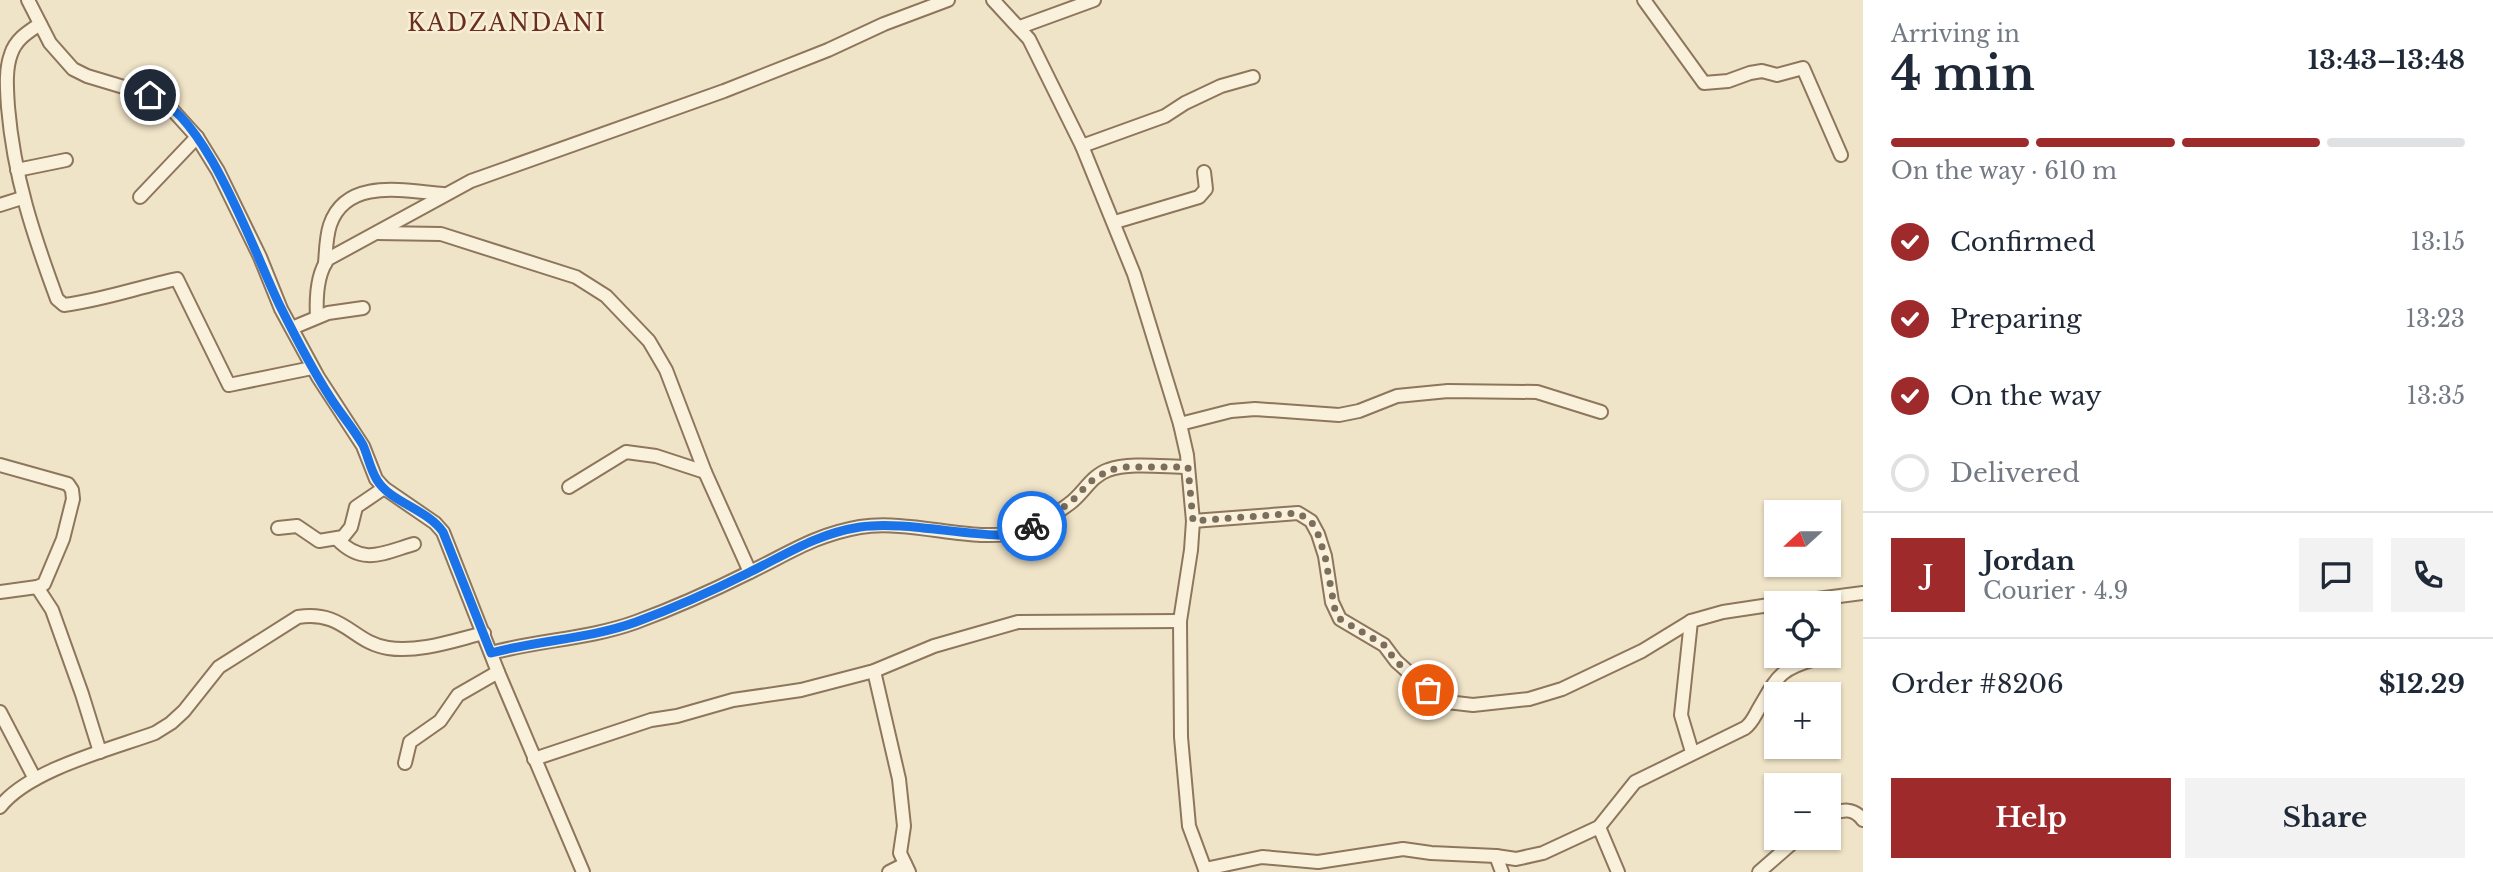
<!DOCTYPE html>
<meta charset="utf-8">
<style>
:root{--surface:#fff;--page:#f2f2f3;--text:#1f2937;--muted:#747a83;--line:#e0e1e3;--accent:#9e2a2b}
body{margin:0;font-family:"Libre Baskerville",serif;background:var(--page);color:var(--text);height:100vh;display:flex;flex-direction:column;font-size:26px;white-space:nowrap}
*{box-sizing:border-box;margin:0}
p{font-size:23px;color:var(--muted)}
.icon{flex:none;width:38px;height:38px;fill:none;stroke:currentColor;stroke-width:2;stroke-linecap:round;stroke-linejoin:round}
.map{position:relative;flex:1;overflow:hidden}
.panel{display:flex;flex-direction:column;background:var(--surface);width:630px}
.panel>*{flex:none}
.needle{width:46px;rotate:249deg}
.tools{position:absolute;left:1764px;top:500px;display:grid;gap:14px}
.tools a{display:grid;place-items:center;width:77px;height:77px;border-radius:0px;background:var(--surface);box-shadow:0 2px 5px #0004;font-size:35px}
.pin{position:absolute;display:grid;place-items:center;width:60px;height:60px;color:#fff;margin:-30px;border:4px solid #fff;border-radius:50%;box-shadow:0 2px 7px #0007}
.courier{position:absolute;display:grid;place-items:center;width:70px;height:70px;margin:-35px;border:5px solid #1a73e8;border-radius:50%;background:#fff;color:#222;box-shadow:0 2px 9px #0007}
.overview em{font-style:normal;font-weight:700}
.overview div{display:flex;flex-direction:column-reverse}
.overview{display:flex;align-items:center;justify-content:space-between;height:119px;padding:0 28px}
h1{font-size:46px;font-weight:700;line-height:52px}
.bar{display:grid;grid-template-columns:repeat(4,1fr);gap:10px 7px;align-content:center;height:84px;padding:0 28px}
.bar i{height:9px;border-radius:5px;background:var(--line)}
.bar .active{background:var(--accent)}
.bar p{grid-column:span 4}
.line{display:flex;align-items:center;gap:18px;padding:0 28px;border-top:2px solid var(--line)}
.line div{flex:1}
.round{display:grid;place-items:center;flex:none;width:74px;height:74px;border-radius:0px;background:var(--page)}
ol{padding:0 28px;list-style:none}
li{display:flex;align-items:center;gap:21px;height:77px}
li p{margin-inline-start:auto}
li .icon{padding:7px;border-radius:50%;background:var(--accent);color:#fff;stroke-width:4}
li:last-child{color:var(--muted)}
li i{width:38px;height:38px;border:4px solid var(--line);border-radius:50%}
.primary-button{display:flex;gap:14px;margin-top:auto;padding:14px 28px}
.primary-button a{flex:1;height:80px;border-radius:0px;background:var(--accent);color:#fff;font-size:28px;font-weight:700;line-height:80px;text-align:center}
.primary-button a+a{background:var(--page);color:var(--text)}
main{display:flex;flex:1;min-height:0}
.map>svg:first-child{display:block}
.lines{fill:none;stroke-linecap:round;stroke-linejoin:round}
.minor-casing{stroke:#8d765c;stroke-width:16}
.minor{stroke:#faf1dc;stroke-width:12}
.done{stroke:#7c6e5b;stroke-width:7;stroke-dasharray:0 12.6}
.route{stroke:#1a73e8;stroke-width:9}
.labels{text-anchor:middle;stroke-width:5;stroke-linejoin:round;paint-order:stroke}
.quarter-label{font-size:23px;letter-spacing:2px;fill:#6b2e1e;stroke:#f7eed8}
</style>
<main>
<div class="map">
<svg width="1863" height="872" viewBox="0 0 1863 872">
<rect width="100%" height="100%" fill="#f0e4c8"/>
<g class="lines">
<g class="minor-casing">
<g id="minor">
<polyline points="28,0 50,43 73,69 87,76 157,97 168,105 197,137 218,171 260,257 281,309 318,377 363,446 376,479 384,488 435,523 443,532 498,672 583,872"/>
<polyline points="993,0 1029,39 1082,146 1134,274 1180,424 1187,455 1193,521 1191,550 1180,621 1181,737 1189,826 1206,872"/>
<polyline points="1644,0 1704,83 1728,81 1750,73 1762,71 1777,75 1803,68 1841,155"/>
<path d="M40,24C28,32 16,39 11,54C5,70 7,90 8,107C14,177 33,234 57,299L64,305C103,300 139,287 177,279L229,385L312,368"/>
<polyline points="1020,27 1094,0"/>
<polyline points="1082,146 1165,116 1185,103 1221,86 1253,77"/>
<polyline points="17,170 66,160"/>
<polyline points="140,197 197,137"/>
<polyline points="0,205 22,198"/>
<polyline points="1115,222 1199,197 1206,189 1204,172"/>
<polyline points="377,233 441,234 576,277 606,296 649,341 666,370 705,472 750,572"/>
<path d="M325,264C326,251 326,237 330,225C346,177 405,191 443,194"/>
<path d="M317,317C316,299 317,274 328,259L471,181L724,91L828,50L884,24L948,0"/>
<polyline points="292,328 328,313 363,308"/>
<polyline points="1180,424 1231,411 1255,409 1339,415 1359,411 1397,396 1448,391 1537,392 1601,412"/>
<polyline points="0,465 68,484 72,490 73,499 63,539 44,584 37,587 0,592"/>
<polyline points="569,487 626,452 656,456 705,472"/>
<polyline points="1193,521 1298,513 1311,521 1318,534 1325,556 1332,602 1340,619 1384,645 1396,661 1436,697 1447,702 1473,705 1529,699 1562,689 1642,651 1691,621"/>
<polyline points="278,528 297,526 319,541 343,537 351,527 356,507 384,488"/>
<path d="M337,539C363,566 383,553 414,544"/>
<polyline points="37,587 52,610 82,694 100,752"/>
<polyline points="1778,604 1863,593"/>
<path d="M491,653C539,640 589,639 636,622C674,608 712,591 748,573C788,554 814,535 860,527C898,521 943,533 981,535C993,535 1006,536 1018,532C1034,527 1055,515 1069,504C1083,494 1091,476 1108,470C1129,462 1165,467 1188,467"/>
<polyline points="874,671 899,779 904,826 900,853 909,872"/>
<polyline points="0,712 35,779"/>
<polyline points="1692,752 1681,715 1691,621 1723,612 1776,604"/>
<polyline points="534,759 651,720 677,716 733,700 801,690 874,671 934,646 1018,622 1180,621"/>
<polyline points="405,763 410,742 440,721 458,695 498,672"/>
<path d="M0,807C28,770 111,749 155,733L171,723L184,711L219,667L298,617C344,610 353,643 388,648C419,653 455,640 484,633"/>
<path d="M1829,814C1843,810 1853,807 1863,820"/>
<polyline points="1599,827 1618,872"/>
<polyline points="1496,856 1502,872"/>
<path d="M1205,869L1262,857L1318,862L1403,849L1431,853L1496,856L1516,859L1543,853L1599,827L1635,782L1745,728C1752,723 1754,717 1758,710C1777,678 1778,669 1816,659"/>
<polyline points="889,872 905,864"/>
<polyline points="1759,872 1798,838"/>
</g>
</g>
<use href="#minor" class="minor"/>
</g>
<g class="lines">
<polyline class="done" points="1032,526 1070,503 1090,482 1109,470 1126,467 1188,467 1193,521 1298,513 1311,521 1318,534 1325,556 1335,610 1340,619 1384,645 1396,661 1428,690"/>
<path class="route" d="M150,95C207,113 255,256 281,308C296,338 312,369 330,397C340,413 353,428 363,445C368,456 370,469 377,480C390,502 427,509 443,532L491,653C539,640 589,639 636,622C674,608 712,591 748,573C787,554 816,534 860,527C899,521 956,534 998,535L1016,533L1032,526"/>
</g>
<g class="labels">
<g class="quarter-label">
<text x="507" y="31">KADZANDANI</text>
</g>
</g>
</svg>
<div class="tools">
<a><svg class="needle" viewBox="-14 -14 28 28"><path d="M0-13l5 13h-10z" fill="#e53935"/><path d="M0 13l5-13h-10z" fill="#747a83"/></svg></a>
<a><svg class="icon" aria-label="locate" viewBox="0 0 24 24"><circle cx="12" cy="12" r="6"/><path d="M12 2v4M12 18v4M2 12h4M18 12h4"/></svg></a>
<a>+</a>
<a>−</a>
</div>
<div class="pin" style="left:1428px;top:690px;background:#ea580c"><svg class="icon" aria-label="bag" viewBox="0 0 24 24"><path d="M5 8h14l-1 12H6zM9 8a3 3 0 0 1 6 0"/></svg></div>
<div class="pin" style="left:150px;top:95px;background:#1f2937"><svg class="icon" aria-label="home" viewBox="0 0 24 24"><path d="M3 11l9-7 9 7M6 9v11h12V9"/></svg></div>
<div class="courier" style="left:1032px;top:526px"><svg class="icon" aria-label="bike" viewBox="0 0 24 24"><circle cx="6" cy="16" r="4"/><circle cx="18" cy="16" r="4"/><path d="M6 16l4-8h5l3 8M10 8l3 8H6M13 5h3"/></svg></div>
</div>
<section class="panel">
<div class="overview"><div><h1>4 min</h1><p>Arriving in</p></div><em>13:43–13:48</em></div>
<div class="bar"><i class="active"></i><i class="active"></i><i class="active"></i><i></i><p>On the way · 610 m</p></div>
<ol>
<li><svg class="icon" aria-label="check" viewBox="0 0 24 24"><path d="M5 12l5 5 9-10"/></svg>Confirmed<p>13:15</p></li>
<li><svg class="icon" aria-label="check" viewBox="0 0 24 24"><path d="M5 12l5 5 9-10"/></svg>Preparing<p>13:23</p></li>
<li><svg class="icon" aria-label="check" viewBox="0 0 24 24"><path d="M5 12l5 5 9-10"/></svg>On the way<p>13:35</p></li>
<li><i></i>Delivered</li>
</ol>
<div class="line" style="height:126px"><b class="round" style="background:var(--accent);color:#fff">J</b><div><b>Jordan</b><p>Courier · 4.9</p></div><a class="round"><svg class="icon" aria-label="chat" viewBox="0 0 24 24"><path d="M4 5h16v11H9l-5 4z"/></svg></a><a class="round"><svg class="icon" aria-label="phone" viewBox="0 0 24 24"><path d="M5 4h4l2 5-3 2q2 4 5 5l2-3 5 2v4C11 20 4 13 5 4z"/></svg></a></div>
<div class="line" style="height:91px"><div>Order #8206</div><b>$12.29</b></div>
<div class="primary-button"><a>Help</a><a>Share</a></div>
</section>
</main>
